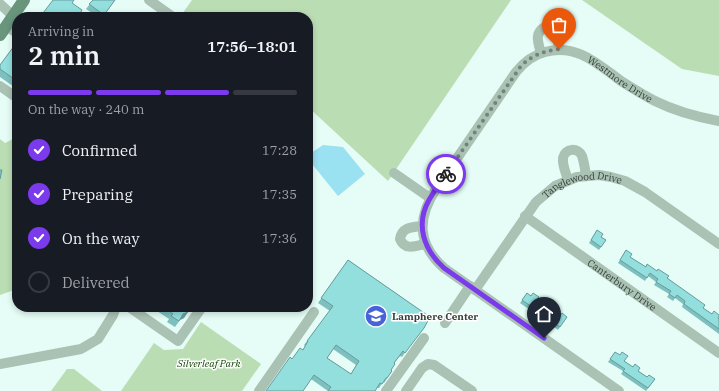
<!DOCTYPE html>
<meta charset="utf-8">
<style>
:root{--surface:#171b24;--page:#242831;--text:#f1f3f6;--muted:#9ea1a6;--line:#363941;--accent:#7c3aed}
body{margin:0;font-family:"IBM Plex Serif",serif;background:var(--page);color:var(--text);height:100vh;display:flex;flex-direction:column;font-size:15px;white-space:nowrap}
*{box-sizing:border-box;margin:0}
p{font-size:13px;color:var(--muted)}
.icon{flex:none;width:22px;height:22px;fill:none;stroke:currentColor;stroke-width:2;stroke-linecap:round;stroke-linejoin:round}
.map{position:relative;flex:1;overflow:hidden}
.details{position:absolute;left:12px;top:12px;width:301px;height:300px;display:flex;flex-direction:column;background:var(--surface);border-radius:16px;box-shadow:0 2px 6px #0003}
.details>*{flex:none}
.pin{position:absolute;display:grid;place-items:center;width:34px;height:34px;color:#fff;margin:-41px -17px;border-radius:50% 50% 50% 0;rotate:-45deg;box-shadow:0 0 4px #0007}
.pin .icon{rotate:45deg}
.courier{position:absolute;display:grid;place-items:center;width:40px;height:40px;margin:-20px;border:3px solid #7c3aed;border-radius:50%;background:#fff;color:#222;box-shadow:0 1px 5px #0007}
.headline em{font-style:normal;font-weight:600}
.headline div{display:flex;flex-direction:column-reverse}
.headline{display:flex;align-items:center;justify-content:space-between;height:68px;padding:0 16px}
h1{font-size:26px;font-weight:600;line-height:30px}
.bar{display:grid;grid-template-columns:repeat(4,1fr);gap:6px 4px;align-content:center;height:48px;padding:0 16px}
.bar i{height:5px;border-radius:3px;background:var(--line)}
.bar .selected{background:var(--accent)}
.bar p{grid-column:span 4}
ol{padding:0 16px;list-style:none}
li{display:flex;align-items:center;gap:12px;height:44px}
li p{margin-inline-start:auto}
li .icon{padding:4px;border-radius:50%;background:var(--accent);color:#fff;stroke-width:4}
li:last-child{color:var(--muted)}
li i{width:22px;height:22px;border:2px solid var(--line);border-radius:50%}
.map>svg:first-child{display:block}
.green{fill:#bbddb4}
.water{fill:#9ae1f2}
.lines{fill:none;stroke-linecap:round;stroke-linejoin:round}
.minor{stroke:#aac2b3;stroke-width:10}
.major{stroke:#68957b;stroke-width:12}
.wall{fill:#7ec0bf;fill-rule:evenodd}
.shaded-wall{fill:#679c9b}
.building{fill:#93dfde;stroke:#679c9b;fill-rule:evenodd}
.done{stroke:#73827d;stroke-width:4;stroke-dasharray:0 7.2}
.route{stroke:#7c3aed;stroke-width:5}
.labels{text-anchor:middle;stroke-width:3;stroke-linejoin:round;paint-order:stroke}
.street-label{font-size:10px;fill:#353f3c;stroke:#fff}
.poi-label{font-size:10px;font-weight:bold;fill:#353f3c;stroke:#fff;text-anchor:start}
.park-label{font-size:10px;font-style:italic;fill:#114303;stroke:#fff}
</style>
<div class="map">
<svg width="719" height="391" viewBox="0 0 719 391">
<rect width="100%" height="100%" fill="#e5fdf6"/>
<g class="green">
<polygon points="192,0 511,0 388,181 308,107 308,17 180,17"/>
<polygon points="582,0 719,0 719,76 682,69"/>
<polygon points="17,137 17,289 0,295 0,139 5,143"/>
<polygon points="201,322 261,364 242,391 121,391 154,343 164,350 183,349"/>
<polygon points="67,369 74,369 102,391 51,391"/>
</g>
<polygon class="water" points="323,145 343,147 365,174 338,196 308,159 308,155"/>
<g class="lines">
<g class="minor">
<polyline points="149,0 173,17"/>
<polyline points="0,4 13,16"/>
<polyline points="6,26 17,33"/>
<path d="M541,53C538,42 534,33 545,27L554,29L557,34L559,49"/>
<polyline points="0,86 17,98"/>
<polyline points="394,173 430,198"/>
<path d="M568,180C566,173 562,165 563,158C565,148 578,147 582,156C584,162 585,169 586,175"/>
<path id="s1" d="M525,216L719,353"/>
<path d="M422,226C412,227 402,227 400,239C405,251 416,246 425,244"/>
<path id="s2" d="M475,290L536,202L555,186L577,177L599,175L611,177L625,181L645,192L719,244"/>
<polyline points="129,307 178,341 202,307"/>
<polyline points="445,323 470,286"/>
<polyline points="0,364 81,349 98,339 113,315 116,307"/>
<polyline points="259,391 314,312"/>
<polyline points="386,391 424,338"/>
<polyline points="406,391 422,368 428,364 434,365 472,391"/>
<path id="s3" d="M619,391L444,268C417,244 417,218 436,189L516,72C524,62 533,55 545,52C576,43 598,64 621,81C632,88 643,95 655,101C675,111 697,117 719,121"/>
</g>
<polyline class="major" points="0,35 24,0"/>
</g>
<g class="wall">
<polygon points="93,0 115,0 103,17 98,17 86,9"/>
<polygon points="17,42 17,89 0,77 0,65"/>
<polygon points="597,230 601,237 606,240 599,250 589,243"/>
<polygon points="626,250 630,257 646,267 667,278 703,308 719,319 719,334 682,307 683,304 675,298 673,301 667,297 669,294 654,285 656,282 648,276 645,281 618,263"/>
<path d="M348,260L430,317L402,357L400,356L394,363L391,370L392,371L384,383L383,382L379,388H378L328,391L311,379L292,359L303,350L305,346L304,345L330,311L318,303ZM333,349L356,365L351,374L327,358Z"/>
<polygon points="527,293 531,296 539,297 530,310 520,303"/>
<polygon points="148,307 191,307 189,307 184,318 180,320 175,327 167,322 169,319 157,311 156,312"/>
<polygon points="555,312 560,316 567,317 558,330 548,322"/>
<polygon points="615,352 624,361 647,377 655,379 646,391 621,374 623,371 608,362"/>
</g>
<polygon class="shaded-wall" points="188,312 184,318 180,320 183,314"/>
<g class="building">
<polygon points="53,0 74,0 72,3 82,10 78,17 40,17"/>
<polygon points="93,0 115,0 104,15 89,4"/>
<polygon points="142,15 145,17 140,17"/>
<polygon points="17,42 17,81 0,69 0,65"/>
<polygon points="0,170 2,170 0,179"/>
<polygon points="597,230 603,234 601,237 606,240 601,247 591,240"/>
<polygon points="626,250 632,254 630,257 646,267 647,264 657,271 658,269 669,276 667,278 705,305 703,308 712,314 714,311 719,315 719,316 718,318 719,319 719,329 684,304 685,301 677,295 675,298 669,294 671,291 656,282 658,279 650,273 647,278 620,260"/>
<path d="M348,260L430,317L424,328L405,353L403,351L394,363L395,364L391,370L392,371L387,378H386L382,384L380,383L375,391H328L331,387L314,375L303,391H266L290,357L292,359L300,348L303,350L308,341H307L333,306L321,298ZM336,345L359,361L351,374L327,358Z"/>
<polygon points="527,293 531,296 533,293 539,297 532,307 522,300"/>
<polygon points="163,307 189,307 188,308 188,312 183,314 179,321 171,316 173,314"/>
<polygon points="555,312 560,316 562,313 567,317 560,327 550,319"/>
<polygon points="615,352 620,355 622,352 628,356 624,361 633,367 635,364 640,368 638,371 647,377 649,375 655,379 648,388 623,371 625,369 610,359"/>
</g>
<g class="lines">
<path class="done" d="M446,174L521,66C532,55 544,51 559,49"/>
<path class="route" d="M446,174C440,182 434,191 429,200C415,225 424,250 444,268L544,338"/>
</g>
<defs>
<g id="school-disc" transform="scale(1.15)"><circle r="9.5" fill="#4763d7" stroke="#fff"/><path d="M0-5L7-2L0 1L-7-2ZM-4 1L0 2.5L4 1V4Q0 6-4 4Z" fill="#fff"/></g>
</defs>
<g fill-rule="evenodd">
<use href="#school-disc" x="376" y="316"/>
</g>
<g class="labels">
<g class="street-label">
<text dy="4" stroke="none"><textPath href="#s3" startOffset="563">Westmore Drive</textPath></text>
<text dy="4" stroke="none"><textPath href="#s2" startOffset="159">Tanglewood Drive</textPath></text>
<text dy="4" stroke="none"><textPath href="#s1" startOffset="119">Canterbury Drive</textPath></text>
</g>
<g class="poi-label">
<text x="392" y="320">Lamphere Center</text>
</g>
<g class="park-label">
<text x="209" y="367">Silverleaf Park</text>
</g>
</g>
</svg>
<div class="pin" style="left:559px;top:49px;background:#ea580c"><svg class="icon" aria-label="bag" viewBox="0 0 24 24"><path d="M5 8h14l-1 12H6zM9 8a3 3 0 0 1 6 0"/></svg></div>
<div class="pin" style="left:544px;top:338px;background:#1f2937"><svg class="icon" aria-label="home" viewBox="0 0 24 24"><path d="M3 11l9-7 9 7M6 9v11h12V9"/></svg></div>
<div class="courier" style="left:446px;top:174px"><svg class="icon" aria-label="bike" viewBox="0 0 24 24"><circle cx="6" cy="16" r="4"/><circle cx="18" cy="16" r="4"/><path d="M6 16l4-8h5l3 8M10 8l3 8H6M13 5h3"/></svg></div>
<section class="details">
<div class="headline"><div><h1>2 min</h1><p>Arriving in</p></div><em>17:56–18:01</em></div>
<div class="bar"><i class="selected"></i><i class="selected"></i><i class="selected"></i><i></i><p>On the way · 240 m</p></div>
<ol>
<li><svg class="icon" aria-label="check" viewBox="0 0 24 24"><path d="M5 12l5 5 9-10"/></svg>Confirmed<p>17:28</p></li>
<li><svg class="icon" aria-label="check" viewBox="0 0 24 24"><path d="M5 12l5 5 9-10"/></svg>Preparing<p>17:35</p></li>
<li><svg class="icon" aria-label="check" viewBox="0 0 24 24"><path d="M5 12l5 5 9-10"/></svg>On the way<p>17:36</p></li>
<li><i></i>Delivered</li>
</ol>
</section>
</div>
